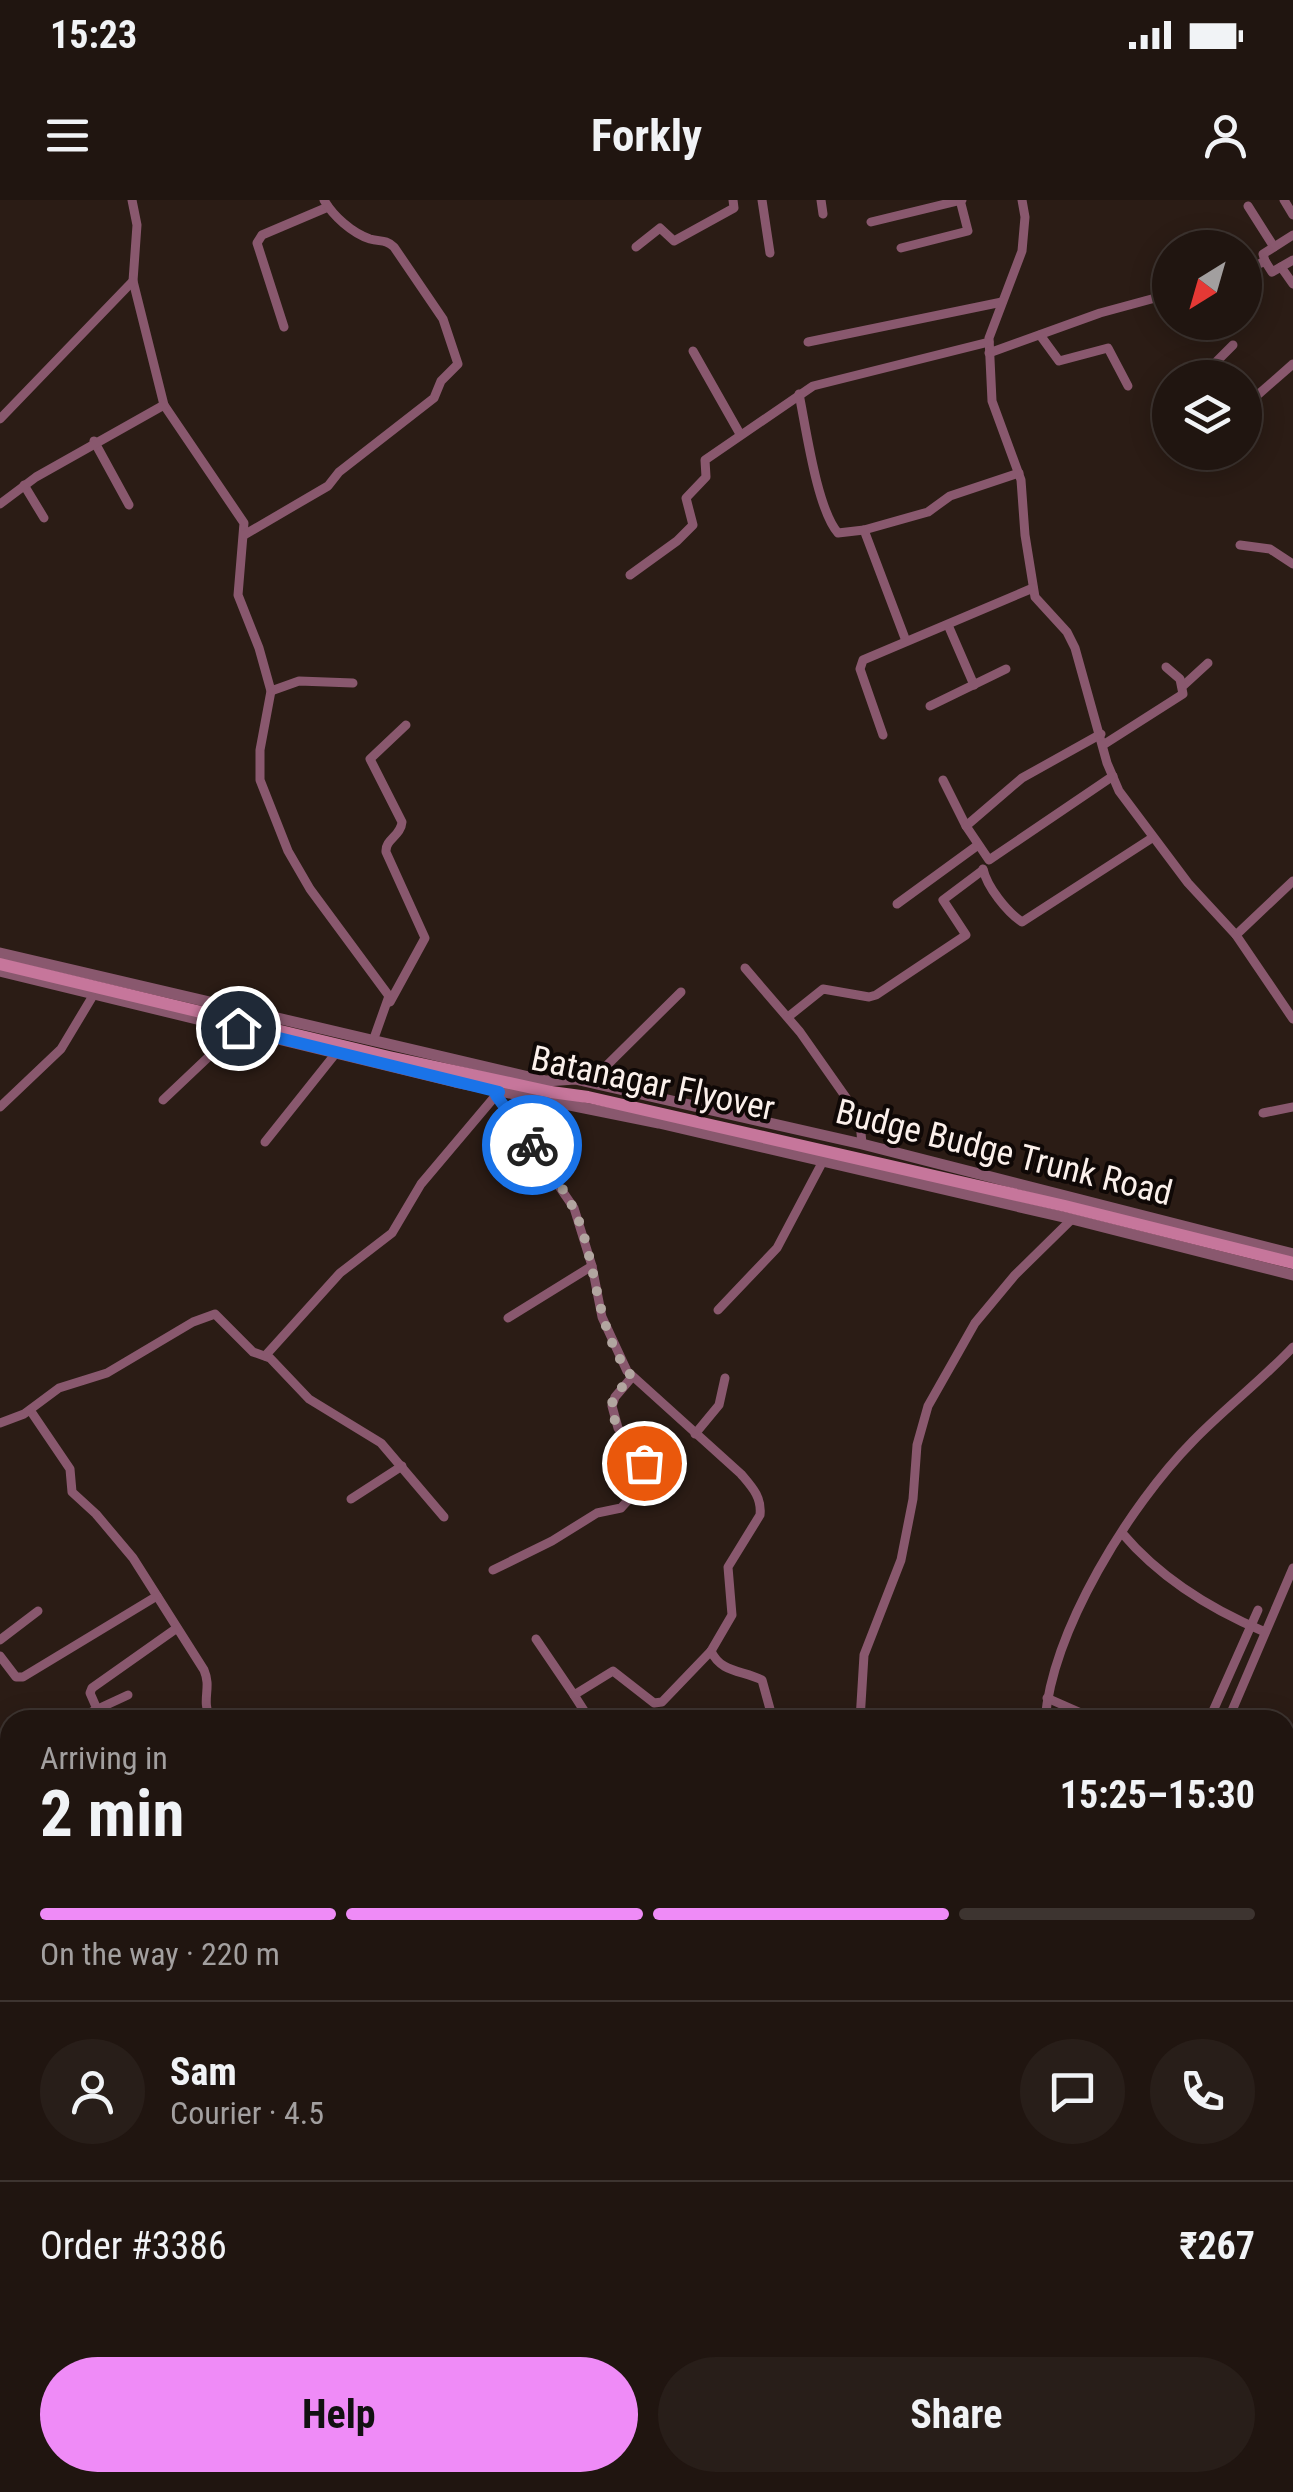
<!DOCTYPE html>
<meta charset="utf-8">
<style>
:root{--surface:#201510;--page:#281e19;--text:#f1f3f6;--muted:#a29f9f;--line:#3d3430;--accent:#ef8bf7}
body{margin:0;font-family:"Roboto Condensed",sans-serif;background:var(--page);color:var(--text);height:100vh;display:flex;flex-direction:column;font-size:38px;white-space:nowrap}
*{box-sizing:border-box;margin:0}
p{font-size:32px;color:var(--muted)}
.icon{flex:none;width:55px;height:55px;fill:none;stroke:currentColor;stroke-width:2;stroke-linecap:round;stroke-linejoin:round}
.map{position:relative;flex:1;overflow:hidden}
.panel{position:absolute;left:0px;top:1510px;width:1295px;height:782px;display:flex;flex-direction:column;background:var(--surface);border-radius:30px 30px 0 0;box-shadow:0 5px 25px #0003,0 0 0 2px var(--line)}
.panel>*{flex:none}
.needle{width:65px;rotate:217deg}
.fabs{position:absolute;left:1152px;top:30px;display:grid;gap:20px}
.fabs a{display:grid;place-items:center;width:110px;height:110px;border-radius:50%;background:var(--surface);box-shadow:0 5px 25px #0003,0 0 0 2px var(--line);font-size:50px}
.pin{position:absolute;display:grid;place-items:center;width:85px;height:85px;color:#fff;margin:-42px;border:5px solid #fff;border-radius:50%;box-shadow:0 2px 10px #0007}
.courier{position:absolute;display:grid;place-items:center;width:100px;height:100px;margin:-50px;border:8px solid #1a73e8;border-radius:50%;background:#fff;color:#222;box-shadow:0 2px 12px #0007}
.summary em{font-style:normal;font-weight:700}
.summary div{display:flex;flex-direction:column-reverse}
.summary{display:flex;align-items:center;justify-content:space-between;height:170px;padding:0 40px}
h1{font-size:65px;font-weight:700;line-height:75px}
.bar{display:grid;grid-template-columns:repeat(4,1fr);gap:15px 10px;align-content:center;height:120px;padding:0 40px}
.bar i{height:12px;border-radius:8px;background:var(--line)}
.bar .active{background:var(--accent)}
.bar p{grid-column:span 4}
.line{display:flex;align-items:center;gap:25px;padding:0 40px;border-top:2px solid var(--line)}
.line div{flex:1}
.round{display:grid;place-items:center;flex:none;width:105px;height:105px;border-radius:52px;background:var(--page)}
.cta{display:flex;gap:20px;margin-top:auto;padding:20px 40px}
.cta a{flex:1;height:115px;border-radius:60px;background:var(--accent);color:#111;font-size:40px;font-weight:700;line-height:115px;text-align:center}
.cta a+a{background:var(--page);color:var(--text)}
.status{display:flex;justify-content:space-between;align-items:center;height:70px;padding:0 50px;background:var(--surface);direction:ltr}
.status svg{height:28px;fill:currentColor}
header{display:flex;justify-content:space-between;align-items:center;height:130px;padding:0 40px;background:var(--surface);font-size:45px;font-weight:700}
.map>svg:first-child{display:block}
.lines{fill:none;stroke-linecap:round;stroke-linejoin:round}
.minor{stroke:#89586e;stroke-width:9}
.tertiary{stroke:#89586e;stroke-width:11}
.secondary{stroke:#c6769b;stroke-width:12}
.rail{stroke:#afa39d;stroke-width:2.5;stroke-dasharray:12 12;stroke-linecap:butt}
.done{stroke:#b2a6a0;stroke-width:10;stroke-dasharray:0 18}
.route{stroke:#1a73e8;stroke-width:12}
.labels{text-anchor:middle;stroke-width:8;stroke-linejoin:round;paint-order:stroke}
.street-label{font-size:35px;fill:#fbf0eb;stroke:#0f0806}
</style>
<div class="status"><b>15:23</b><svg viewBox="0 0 49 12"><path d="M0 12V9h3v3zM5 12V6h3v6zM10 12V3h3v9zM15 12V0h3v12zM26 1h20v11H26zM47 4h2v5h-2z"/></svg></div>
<header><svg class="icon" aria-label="menu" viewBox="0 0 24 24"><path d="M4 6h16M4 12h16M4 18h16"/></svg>Forkly<svg class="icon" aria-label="person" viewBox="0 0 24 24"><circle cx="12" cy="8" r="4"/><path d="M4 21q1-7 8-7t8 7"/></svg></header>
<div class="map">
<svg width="1293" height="2292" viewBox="0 0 1293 2292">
<rect width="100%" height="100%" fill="#2b1c15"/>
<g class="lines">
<g class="minor">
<polyline points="132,0 137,25 133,81 164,205 244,323 238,395 259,448 271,491 260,550 260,580 288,651 310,689 389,796 373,841"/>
<polyline points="762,0 770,53"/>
<polyline points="821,0 823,14"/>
<polyline points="1022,0 1025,17 1022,51 989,138 992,201 1021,280 1025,335 1035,397 1067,432 1075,448 1107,563 1119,591 1188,683 1236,735 1293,819"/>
<polyline points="1284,0 1293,15"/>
<polyline points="1248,6 1274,47"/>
<polyline points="871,22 962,0"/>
<polyline points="636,47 660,28 674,41 734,8 733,0"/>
<polyline points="901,48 968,31 960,0"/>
<polyline points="1265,61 1263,54 1293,35"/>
<polyline points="1281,67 1293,84"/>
<polyline points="1245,71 1265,61 1272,72 1293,60"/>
<polyline points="284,127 257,43 262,35 328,7"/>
<polyline points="1040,135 1059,161 1108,148 1128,186"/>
<polyline points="808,142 1002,102"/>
<polyline points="693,151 740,234"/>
<polyline points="989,153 1100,113 1170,94"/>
<polyline points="1228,178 1217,161 1233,145"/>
<path d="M799,194C806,228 817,309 838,333L864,330L928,312L950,296L1019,273"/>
<polyline points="1245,206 1293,164"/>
<polyline points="0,219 133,81"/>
<polyline points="94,241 129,305"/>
<polyline points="24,285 44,318"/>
<polyline points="0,304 36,277 164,205"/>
<polyline points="864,330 906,441"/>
<path d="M244,335L328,286L339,272L434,198L441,181L458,164L443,119L394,47C385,39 381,42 370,39C352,33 333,16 324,0"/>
<polyline points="1240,345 1270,349 1293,364"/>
<polyline points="630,375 677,341 693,325 686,298 706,277 705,260 813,186 989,142"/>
<polyline points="948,425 974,485"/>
<polyline points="1184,485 1208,463"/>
<polyline points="271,491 299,481 353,483"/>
<polyline points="930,506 1006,469"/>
<polyline points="883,535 860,469 863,460 1033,388"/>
<polyline points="1103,545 1183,494 1180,479 1166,467"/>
<polyline points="943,580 966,626 989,660 1113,576"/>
<polyline points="966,626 1022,578 1101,534"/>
<path d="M983,669C987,687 1007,712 1022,722L1152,638"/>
<polyline points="897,704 978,645"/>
<polyline points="1236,735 1293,681"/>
<polyline points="745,768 800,832 852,906 860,922 862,944"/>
<path d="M390,802L425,738L386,652C385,639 401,636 402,622L370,559L406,525"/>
<polyline points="788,817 823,789 869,797 876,795 966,735 943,700 983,670"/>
<polyline points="590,882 681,792"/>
<path d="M496,895L574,1008L592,1066L602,1117L627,1171L741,1274C752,1287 762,1297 760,1315L728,1367L732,1415L711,1451C721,1473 742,1470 762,1480L773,1520"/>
<polyline points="163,900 238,829"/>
<polyline points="0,907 61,849 94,794"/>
<polyline points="1263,913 1293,907"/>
<polyline points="265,942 336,853"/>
<polyline points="718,1110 777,1048 823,961"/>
<polyline points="508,1118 592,1066"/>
<polyline points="265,1156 340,1073 392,1033 421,984 497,894"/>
<path d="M30,1210L70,1269L72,1292L96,1314L133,1358L204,1470C212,1489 201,1497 210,1520"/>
<polyline points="0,1223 24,1214 59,1188 107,1173 193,1122 215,1114 253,1152 270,1158 309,1199 381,1243 444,1317"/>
<polyline points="695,1234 719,1205 725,1178"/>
<polyline points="351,1299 402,1266"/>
<path d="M1122,1333C1161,1379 1210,1409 1265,1432"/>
<polyline points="493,1370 552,1341 597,1313 621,1308 647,1279 648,1269 618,1228 612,1206 615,1197 632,1177"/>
<polyline points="536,1439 574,1495 613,1471 654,1503 662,1502 711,1451"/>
<polyline points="0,1440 38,1411"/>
<polyline points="0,1456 16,1477 23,1477 157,1396"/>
<polyline points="574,1495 590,1520"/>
<polyline points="1047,1498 1097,1520"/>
<polyline points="97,1509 90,1493 92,1488 177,1428"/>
<polyline points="74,1520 128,1495"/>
<polyline points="860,1520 864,1455 901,1360 913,1299 917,1245 928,1206 975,1123 1015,1075 1072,1019"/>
<path d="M1045,1520C1053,1429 1129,1306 1193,1241C1225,1208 1261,1181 1293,1147"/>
<polyline points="1209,1520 1258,1410"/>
<polyline points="1228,1520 1293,1368"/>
<polyline points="0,1540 10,1550"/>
<polyline points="1285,1570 1293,1560"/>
<polyline points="1285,1681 1293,1696"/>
<polyline points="0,1763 10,1774"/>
<polyline points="1285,1781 1293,1781"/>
<polyline points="1285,1838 1293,1830"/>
<polyline points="1285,1877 1293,1884"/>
<polyline points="1285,1941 1293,1951"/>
<polyline points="1285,1980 1293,1968"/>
<polyline points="1285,2011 1293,2017"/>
<polyline points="0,2228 10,2227"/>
<polyline points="1285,2242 1293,2233"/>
<polyline points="235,2282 244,2292"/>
<polyline points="306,2282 312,2292"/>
<polyline points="541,2282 548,2292"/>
<polyline points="731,2282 744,2292"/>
<polyline points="1124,2282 1132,2292"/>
<polyline points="151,2284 153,2282"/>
<polyline points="335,2292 347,2282"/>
<polyline points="658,2292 670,2282"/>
<polyline points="822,2292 833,2282"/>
<polyline points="845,2292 854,2282"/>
<polyline points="1033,2292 1044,2282"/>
</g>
<g class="tertiary">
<polyline points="0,753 546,881 575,879 862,944 1293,1054"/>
<polyline points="0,771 455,882 659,923 1072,1019 1293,1075"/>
</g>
<polyline class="secondary" points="0,764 389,857 551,892 588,897 1065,1006 1293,1063"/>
<g class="rail">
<polyline points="0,1688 10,1689"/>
<polyline points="1285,1744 1293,1745"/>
</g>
</g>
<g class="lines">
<path class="done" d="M532,945C549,970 570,995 580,1024C598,1075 597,1133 632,1177C625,1184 613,1195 612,1204C611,1226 632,1248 644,1263"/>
<polyline class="route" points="238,828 499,892 496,895 532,945"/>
</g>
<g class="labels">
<g class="street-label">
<text transform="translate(653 883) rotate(12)" y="12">Batanagar Flyover</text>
<text transform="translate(1004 952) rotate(14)" y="12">Budge Budge Trunk Road</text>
</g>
</g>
</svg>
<div class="fabs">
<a><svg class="needle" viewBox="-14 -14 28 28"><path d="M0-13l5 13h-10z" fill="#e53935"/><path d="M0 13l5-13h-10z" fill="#a29f9f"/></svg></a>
<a><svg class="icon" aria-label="layers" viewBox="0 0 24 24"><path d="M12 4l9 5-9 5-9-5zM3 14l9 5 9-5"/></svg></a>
</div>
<div class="pin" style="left:644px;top:1263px;background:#ea580c"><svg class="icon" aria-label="bag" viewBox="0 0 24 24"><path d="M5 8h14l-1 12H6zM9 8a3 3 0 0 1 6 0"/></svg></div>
<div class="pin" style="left:238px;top:828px;background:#1f2937"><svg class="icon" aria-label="home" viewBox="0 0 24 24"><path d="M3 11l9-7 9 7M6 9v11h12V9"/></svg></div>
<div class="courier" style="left:532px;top:945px"><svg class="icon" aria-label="bike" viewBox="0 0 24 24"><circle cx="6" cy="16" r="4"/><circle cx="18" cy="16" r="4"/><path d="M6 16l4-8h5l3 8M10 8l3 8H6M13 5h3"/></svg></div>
<section class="panel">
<div class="summary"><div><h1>2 min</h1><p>Arriving in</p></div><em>15:25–15:30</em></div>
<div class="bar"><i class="active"></i><i class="active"></i><i class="active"></i><i></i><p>On the way · 220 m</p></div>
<div class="line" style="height:180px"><a class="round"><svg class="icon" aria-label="person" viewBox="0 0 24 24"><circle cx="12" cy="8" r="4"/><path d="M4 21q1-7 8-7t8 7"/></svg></a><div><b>Sam</b><p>Courier · 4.5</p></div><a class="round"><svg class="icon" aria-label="chat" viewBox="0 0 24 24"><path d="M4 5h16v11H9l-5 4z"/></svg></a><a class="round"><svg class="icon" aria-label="phone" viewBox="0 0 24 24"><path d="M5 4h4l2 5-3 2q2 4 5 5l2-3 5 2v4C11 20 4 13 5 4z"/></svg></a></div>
<div class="line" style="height:130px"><div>Order #3386</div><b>₹267</b></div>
<div class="cta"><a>Help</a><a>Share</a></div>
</section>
</div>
